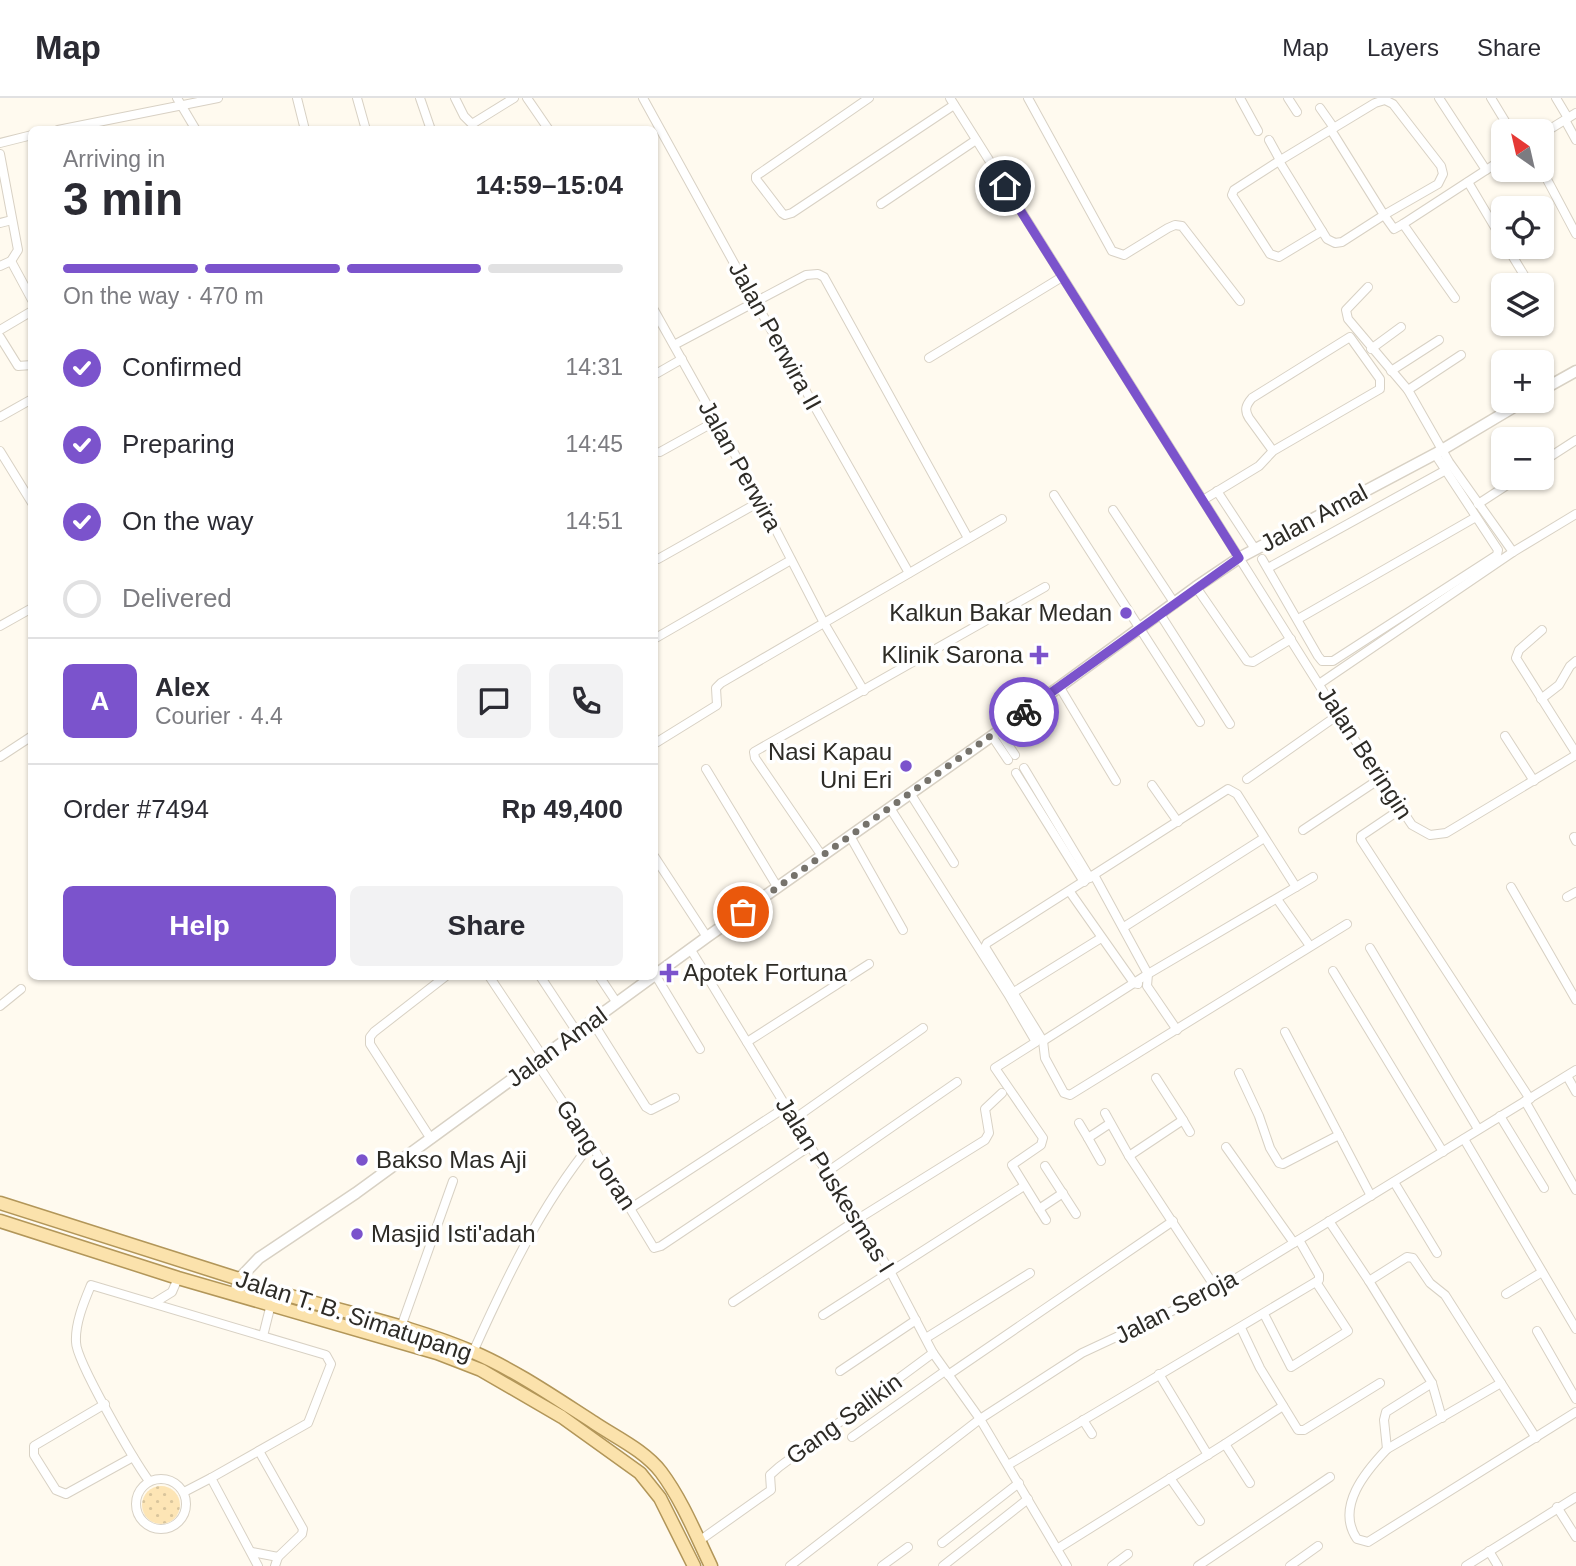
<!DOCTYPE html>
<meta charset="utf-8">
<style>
:root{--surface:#fff;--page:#f2f2f3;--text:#2b2b33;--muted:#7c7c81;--line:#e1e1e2;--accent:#7b53cc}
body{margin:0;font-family:Arial,sans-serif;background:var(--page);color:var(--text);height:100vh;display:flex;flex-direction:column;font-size:26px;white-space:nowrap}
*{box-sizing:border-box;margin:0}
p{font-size:23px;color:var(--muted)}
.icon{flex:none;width:38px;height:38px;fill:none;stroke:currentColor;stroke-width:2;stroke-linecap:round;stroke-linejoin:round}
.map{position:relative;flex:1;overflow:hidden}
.drawer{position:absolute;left:28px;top:28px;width:630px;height:854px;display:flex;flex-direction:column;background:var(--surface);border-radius:10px;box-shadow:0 2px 5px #0004}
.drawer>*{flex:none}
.needle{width:46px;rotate:326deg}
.tools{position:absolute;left:1491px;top:21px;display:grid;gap:14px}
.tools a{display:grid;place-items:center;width:63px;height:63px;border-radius:10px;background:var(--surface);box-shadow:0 2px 5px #0004;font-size:35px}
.pin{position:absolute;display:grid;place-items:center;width:60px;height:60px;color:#fff;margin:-30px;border:4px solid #fff;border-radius:50%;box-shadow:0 2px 7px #0007}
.courier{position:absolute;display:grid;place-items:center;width:70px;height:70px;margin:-35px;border:5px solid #7b53cc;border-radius:50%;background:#fff;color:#222;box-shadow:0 2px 9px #0007}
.summary em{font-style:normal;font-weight:600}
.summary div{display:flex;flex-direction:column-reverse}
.summary{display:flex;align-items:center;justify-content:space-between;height:119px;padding:0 35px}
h1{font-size:46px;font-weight:600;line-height:52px}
.bar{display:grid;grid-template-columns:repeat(4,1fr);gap:10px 7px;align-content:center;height:84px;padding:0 35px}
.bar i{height:9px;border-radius:5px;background:var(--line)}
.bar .active{background:var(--accent)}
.bar p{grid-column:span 4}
.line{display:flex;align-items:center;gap:18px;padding:0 35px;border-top:2px solid var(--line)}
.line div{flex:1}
.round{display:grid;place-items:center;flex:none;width:74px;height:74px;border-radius:10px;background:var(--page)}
ol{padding:0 35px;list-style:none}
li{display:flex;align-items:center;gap:21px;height:77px}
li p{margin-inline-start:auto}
li .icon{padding:7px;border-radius:50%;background:var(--accent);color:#fff;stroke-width:4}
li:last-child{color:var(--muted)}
li i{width:38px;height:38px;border:4px solid var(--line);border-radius:50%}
.primary-button{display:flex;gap:14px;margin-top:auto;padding:14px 35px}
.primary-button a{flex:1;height:80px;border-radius:10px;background:var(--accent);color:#fff;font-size:28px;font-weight:600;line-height:80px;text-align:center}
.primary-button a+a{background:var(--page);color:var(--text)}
header{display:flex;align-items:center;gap:42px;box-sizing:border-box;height:98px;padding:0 35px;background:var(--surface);border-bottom:2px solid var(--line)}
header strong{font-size:33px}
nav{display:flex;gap:38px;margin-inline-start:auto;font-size:24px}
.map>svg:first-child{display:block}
.grass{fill:url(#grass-dots)}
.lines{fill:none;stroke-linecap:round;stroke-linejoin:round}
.minor-casing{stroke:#d8d1c4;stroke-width:10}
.tertiary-casing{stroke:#d8d1c4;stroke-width:13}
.primary-casing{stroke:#b29659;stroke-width:15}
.minor{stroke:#fff;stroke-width:8}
.tertiary{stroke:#fff;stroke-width:10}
.primary{stroke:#fbe2ac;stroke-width:12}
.done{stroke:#76736c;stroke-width:7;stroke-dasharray:0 12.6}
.route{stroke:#7b53cc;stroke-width:9}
.poi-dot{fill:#7b53cc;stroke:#fff;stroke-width:2.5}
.labels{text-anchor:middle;stroke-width:7;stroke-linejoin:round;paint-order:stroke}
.street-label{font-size:24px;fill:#2d2b26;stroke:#fff}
.poi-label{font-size:24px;fill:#2d2b26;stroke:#fff;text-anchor:end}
</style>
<header>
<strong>Map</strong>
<nav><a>Map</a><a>Layers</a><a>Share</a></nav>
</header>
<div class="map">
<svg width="1576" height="1468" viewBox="0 0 1576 1468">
<defs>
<pattern id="grass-dots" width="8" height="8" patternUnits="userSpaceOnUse" patternTransform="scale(1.75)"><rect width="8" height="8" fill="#fde5b5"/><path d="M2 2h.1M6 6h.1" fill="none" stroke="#d9c59c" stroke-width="1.8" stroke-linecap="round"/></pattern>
</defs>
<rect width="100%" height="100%" fill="#fffaef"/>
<circle class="grass" cx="161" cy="1407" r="19"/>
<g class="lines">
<g class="minor-casing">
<g id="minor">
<polyline points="177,0 196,32"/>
<polyline points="297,0 305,32"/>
<polyline points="357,0 366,32"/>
<polyline points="420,0 431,32"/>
<polyline points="455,0 464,18 472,26 514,0"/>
<polyline points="527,0 549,32"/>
<polyline points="643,0 756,205 909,475"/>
<polyline points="869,0 756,78 756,81 782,115 785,117 792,115 954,7"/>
<polyline points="950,0 1338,617 1412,727 1430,737 1446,735 1576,657"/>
<polyline points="1028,0 1112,153 1124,157 1168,130 1175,127 1182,128 1240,203"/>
<polyline points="1240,0 1258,33"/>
<polyline points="1288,0 1297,14"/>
<polyline points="1439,0 1486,72"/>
<polyline points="1491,0 1511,33"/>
<polyline points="1556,0 1568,20"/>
<polyline points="1320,10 1334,30"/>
<polyline points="1565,22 1576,42"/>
<polyline points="58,32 218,0"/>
<polyline points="1331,32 1384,117 1438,86 1443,76 1441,68 1393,6 1385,2 1375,5 1279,63 1327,141 1335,145 1342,144 1384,117 1394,131 1403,126"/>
<polyline points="1542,36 1576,15"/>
<polyline points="1269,42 1280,62"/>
<polyline points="0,45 32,37"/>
<polyline points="0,56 18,152 11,163 0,168"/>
<polyline points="1279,63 1234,92 1232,97 1270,156 1279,159 1322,133"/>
<polyline points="1542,72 1576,136"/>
<polyline points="1468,84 1503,143"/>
<polyline points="881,106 976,42"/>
<polyline points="0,125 12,122"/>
<polyline points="1507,149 1530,187"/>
<polyline points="11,163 32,202"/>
<polyline points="1368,189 1346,212 1348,221 1408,292 1449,364 1513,454"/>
<polyline points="1455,200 1403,126 1503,61"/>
<polyline points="654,212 761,403 824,525 864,593"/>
<polyline points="0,232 32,213"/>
<polyline points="0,239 18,268 32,267"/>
<polyline points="674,247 806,177 818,176 824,179 968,440"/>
<polyline points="1371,251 1401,229"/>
<polyline points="929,260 1062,179"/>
<polyline points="1391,273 1439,242"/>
<polyline points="654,277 682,261"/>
<polyline points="1408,292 1461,257"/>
<polyline points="0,319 32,301"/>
<polyline points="0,353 32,405"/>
<polyline points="660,354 716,323"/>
<polyline points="1542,364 1576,342"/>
<polyline points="1217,393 1255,451"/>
<polyline points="1054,397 1200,624"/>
<path d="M1203,402L1259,368L1273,353L1380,291V281L1350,239L1252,300C1246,307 1244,312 1249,320L1273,353"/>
<polyline points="1478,406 1518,380"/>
<polyline points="1113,412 1175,506"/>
<polyline points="658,461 761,403"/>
<polyline points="1262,461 1318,558 1322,563 1333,563 1497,457 1498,452 1435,356"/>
<polyline points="1268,470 1446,372"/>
<polyline points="1196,489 1247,563 1253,564 1291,541"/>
<polyline points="1160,516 1230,626"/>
<polyline points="1298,521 1476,419"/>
<polyline points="0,528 32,510"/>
<polyline points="1542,532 1519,552 1516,560 1576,655"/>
<polyline points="654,541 791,462"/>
<polyline points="1319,586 1513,454 1576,416"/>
<polyline points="1059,588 1116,683"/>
<polyline points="1541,601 1559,587 1570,568 1576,563"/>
<polyline points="999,633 1015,657"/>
<polyline points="992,638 1008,662"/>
<polyline points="1505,638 1534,683"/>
<polyline points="654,646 717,607 716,590 721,585 1002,421"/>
<polyline points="0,659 32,638"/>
<polyline points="1024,670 1090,780"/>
<polyline points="706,671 778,790"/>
<polyline points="1016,675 1084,784"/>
<polyline points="1247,681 1338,617"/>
<polyline points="1152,687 1178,724"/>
<polyline points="910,695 954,765"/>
<polyline points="890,710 1008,896 1036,944 995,970 1043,1040 1041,1047 1012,1067 1046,1122"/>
<polyline points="1401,711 1361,738 1361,742 1530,1001"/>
<polyline points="1303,732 1381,680"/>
<polyline points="850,738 903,832"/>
<polyline points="1574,739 1576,743"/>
<polyline points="654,758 707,839"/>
<polyline points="822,758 755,660 754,654 1045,489"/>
<polyline points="1094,777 1148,876 1147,888 1177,932"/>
<polyline points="1296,789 1237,696 1228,691 987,845 985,849 1043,943 1045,960 1064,995 1070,997 1347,826"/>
<polyline points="1511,789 1576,902"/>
<polyline points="1070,794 1134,885 1138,886"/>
<polyline points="1567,799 1576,794"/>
<polyline points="1277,801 1310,848"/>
<polyline points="1124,829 1264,740"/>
<polyline points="1370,850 1478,1031"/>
<polyline points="691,852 810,1048 890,1173 933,1255 980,1321 1067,1468"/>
<polyline points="1333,873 1443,1054"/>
<polyline points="489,878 543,959"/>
<polyline points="540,878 577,934"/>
<polyline points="599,878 617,905"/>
<polyline points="656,878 700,951"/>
<polyline points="1014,894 1101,840"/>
<polyline points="0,908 21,891"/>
<polyline points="592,923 646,1009 651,1012 675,1000"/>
<polyline points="1285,934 1371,1098"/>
<polyline points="1043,943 1148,876 1313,779"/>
<polyline points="747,944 869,866"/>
<polyline points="536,964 591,1046 654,1150 661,1148 810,1048"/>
<polyline points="1239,975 1259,1018 1270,1050 1279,1065 1283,1066 1339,1037"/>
<polyline points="1567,978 1576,994"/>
<polyline points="1156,980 1183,1022"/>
<polyline points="1525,1003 1576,1092"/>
<polyline points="1105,1015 1129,1058 1217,1192"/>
<polyline points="1500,1018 1544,1090"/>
<polyline points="794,1021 923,930"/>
<polyline points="1079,1025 1088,1040 1109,1026"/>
<polyline points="1088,1040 1101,1063"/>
<polyline points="431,1041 370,946 370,939 374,934 446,878"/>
<polyline points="1464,1041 1576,1231"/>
<polyline points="1226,1049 1294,1145"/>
<polyline points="1129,1058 1183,1022 1190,1034"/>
<polyline points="1045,1068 1076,1116"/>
<polyline points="827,1074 957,984"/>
<polyline points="1394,1084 1437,1155"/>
<polyline points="631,1110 786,1009"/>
<polyline points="1039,1111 1063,1095"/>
<polyline points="1329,1123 1369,1183 1432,1285 1442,1320"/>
<polyline points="1369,1183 1407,1159 1413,1160 1430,1185 1445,1197 1536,1340"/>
<polyline points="1506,1196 1542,1174"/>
<polyline points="733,1204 858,1121 985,1042 989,1035 985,1011 1002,995"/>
<polyline points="154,1205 172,1194 178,1180"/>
<polyline points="1264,1216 1291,1269 1348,1233 1316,1184"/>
<polyline points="823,1217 1024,1088"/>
<polyline points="401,1229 453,1083"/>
<polyline points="1241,1230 1260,1270 1298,1332 1304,1332 1380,1285"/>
<polyline points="1537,1233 1576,1301"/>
<polyline points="263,1238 274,1194"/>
<polyline points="926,1240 1030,1175"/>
<path d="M473,1254C506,1181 540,1109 591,1046"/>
<polyline points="840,1273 916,1222"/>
<polyline points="1159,1276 1208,1357"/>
<polyline points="948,1277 1173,1123"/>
<path d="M1501,1285L1387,1351C1366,1373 1335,1409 1357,1441L1368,1444L1576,1314"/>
<polyline points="105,1306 34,1348 34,1357 56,1392 66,1396 133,1359"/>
<polyline points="1083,1322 1092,1336"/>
<polyline points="852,1339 945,1273"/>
<polyline points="1225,1346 1250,1385"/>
<polyline points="1387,1351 1384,1322 1386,1314 1432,1285"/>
<polyline points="259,1353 303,1431 302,1436 278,1459 275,1468"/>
<polyline points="1008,1367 1319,1182 1319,1177 1299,1142"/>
<polyline points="1170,1380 1200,1423"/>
<circle cx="161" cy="1406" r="25"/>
<path d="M149,1383C135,1364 76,1263 76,1244C75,1225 84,1204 91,1187L326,1257L331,1266L308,1325L211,1380L258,1468"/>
<polyline points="184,1394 211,1380"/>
<polyline points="1557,1409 1576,1439"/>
<polyline points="699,1443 771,1392 770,1377 779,1369 933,1255"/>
<polyline points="942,1445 1019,1385"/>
<polyline points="1057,1451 1225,1346 1283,1308"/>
<polyline points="1489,1453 1498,1468"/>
<polyline points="252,1454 278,1459"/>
<polyline points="790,1468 980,1321 1082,1255 1217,1192 1576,972"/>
<polyline points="882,1468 908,1449"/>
<polyline points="943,1468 1028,1401"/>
<polyline points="1112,1468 1128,1456"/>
<polyline points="1198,1468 1330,1379"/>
<polyline points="1290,1468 1318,1448"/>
<polyline points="1466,1468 1576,1399"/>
</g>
</g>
<g class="tertiary-casing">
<g id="tertiary">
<polyline points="1542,292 1576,273"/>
<polyline points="235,1195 239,1181 259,1160 356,1095 707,839 999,633 1196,489 1239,460 1435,356 1524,303"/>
</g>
</g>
<g class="primary-casing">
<g id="primary">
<path d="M0,1105L239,1181C316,1210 398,1222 473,1254C515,1272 554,1299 593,1324C615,1339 644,1352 661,1374C682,1402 696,1437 711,1468"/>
<polyline points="0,1123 178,1180 437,1255 481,1272 562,1319 640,1375 660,1400 694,1468"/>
</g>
</g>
<use href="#minor" class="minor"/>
<use href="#tertiary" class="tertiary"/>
<use href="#primary" class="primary"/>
</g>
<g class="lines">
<polyline class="done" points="743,814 1024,614"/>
<polyline class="route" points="1005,88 1239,460 1024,614"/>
</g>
<g class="poi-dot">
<circle cx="1126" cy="515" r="7"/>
<path d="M1035.5 546.5h7v7h7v7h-7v7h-7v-7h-7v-7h7z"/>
<circle cx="906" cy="668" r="7"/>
<path d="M665.5 864.5h7v7h7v7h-7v7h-7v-7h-7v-7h7z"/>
<circle cx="362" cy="1062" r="7"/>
<circle cx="357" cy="1136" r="7"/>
</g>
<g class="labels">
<g class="street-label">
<text transform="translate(775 238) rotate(61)" y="8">Jalan Perwira II</text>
<text transform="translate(740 368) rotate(61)" y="8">Jalan Perwira</text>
<text transform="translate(1314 420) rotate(-28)" y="8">Jalan Amal</text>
<text transform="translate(1365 655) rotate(57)" y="8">Jalan Beringin</text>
<text transform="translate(557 949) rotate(-36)" y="8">Jalan Amal</text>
<text transform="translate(596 1057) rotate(57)" y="8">Gang Joran</text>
<text transform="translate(835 1087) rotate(58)" y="8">Jalan Puskesmas I</text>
<text transform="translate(1176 1209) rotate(-27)" y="8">Jalan Seroja</text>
<text transform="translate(354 1218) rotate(18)" y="8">Jalan T. B. Simatupang</text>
<text transform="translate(844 1321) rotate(-36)" y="8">Gang Salikin</text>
</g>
<g class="poi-label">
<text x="1112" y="523">Kalkun Bakar Medan</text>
<text x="1023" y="565">Klinik Sarona</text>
<text x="892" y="662">Nasi Kapau<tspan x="892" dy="28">Uni Eri</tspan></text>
<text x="683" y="883" text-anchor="start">Apotek Fortuna</text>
<text x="376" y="1070" text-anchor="start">Bakso Mas Aji</text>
<text x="371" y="1144" text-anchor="start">Masjid Isti'adah</text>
</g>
</g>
</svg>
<div class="tools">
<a><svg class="needle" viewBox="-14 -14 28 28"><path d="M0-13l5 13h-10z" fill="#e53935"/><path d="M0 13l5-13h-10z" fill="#7c7c81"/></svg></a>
<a><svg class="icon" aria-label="locate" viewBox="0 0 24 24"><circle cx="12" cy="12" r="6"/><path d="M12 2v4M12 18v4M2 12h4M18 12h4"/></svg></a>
<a><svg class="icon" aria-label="layers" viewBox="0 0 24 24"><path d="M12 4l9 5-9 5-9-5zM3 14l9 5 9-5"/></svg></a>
<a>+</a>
<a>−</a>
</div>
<div class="pin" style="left:743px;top:814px;background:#ea580c"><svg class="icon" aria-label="bag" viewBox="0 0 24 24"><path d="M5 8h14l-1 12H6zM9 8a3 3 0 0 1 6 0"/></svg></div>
<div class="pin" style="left:1005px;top:88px;background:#1f2937"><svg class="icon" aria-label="home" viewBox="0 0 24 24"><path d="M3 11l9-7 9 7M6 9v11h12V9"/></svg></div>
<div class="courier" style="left:1024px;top:614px"><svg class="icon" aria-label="bike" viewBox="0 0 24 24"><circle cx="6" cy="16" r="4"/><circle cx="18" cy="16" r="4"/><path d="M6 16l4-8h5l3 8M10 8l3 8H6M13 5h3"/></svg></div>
<section class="drawer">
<div class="summary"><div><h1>3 min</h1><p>Arriving in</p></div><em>14:59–15:04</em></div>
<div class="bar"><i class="active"></i><i class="active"></i><i class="active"></i><i></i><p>On the way · 470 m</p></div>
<ol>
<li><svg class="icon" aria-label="check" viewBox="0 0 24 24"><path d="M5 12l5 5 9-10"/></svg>Confirmed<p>14:31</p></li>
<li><svg class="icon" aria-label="check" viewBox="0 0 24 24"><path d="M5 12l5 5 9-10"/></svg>Preparing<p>14:45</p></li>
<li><svg class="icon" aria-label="check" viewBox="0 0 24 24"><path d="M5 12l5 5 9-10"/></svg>On the way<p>14:51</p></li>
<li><i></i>Delivered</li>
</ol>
<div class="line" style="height:126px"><b class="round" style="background:var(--accent);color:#fff">A</b><div><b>Alex</b><p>Courier · 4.4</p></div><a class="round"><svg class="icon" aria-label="chat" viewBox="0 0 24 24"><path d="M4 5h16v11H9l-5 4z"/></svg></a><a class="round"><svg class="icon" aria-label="phone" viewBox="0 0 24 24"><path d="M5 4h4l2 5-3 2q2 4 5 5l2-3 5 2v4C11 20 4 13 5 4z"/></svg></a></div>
<div class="line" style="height:91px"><div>Order #7494</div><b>Rp 49,400</b></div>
<div class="primary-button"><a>Help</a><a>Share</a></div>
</section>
</div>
